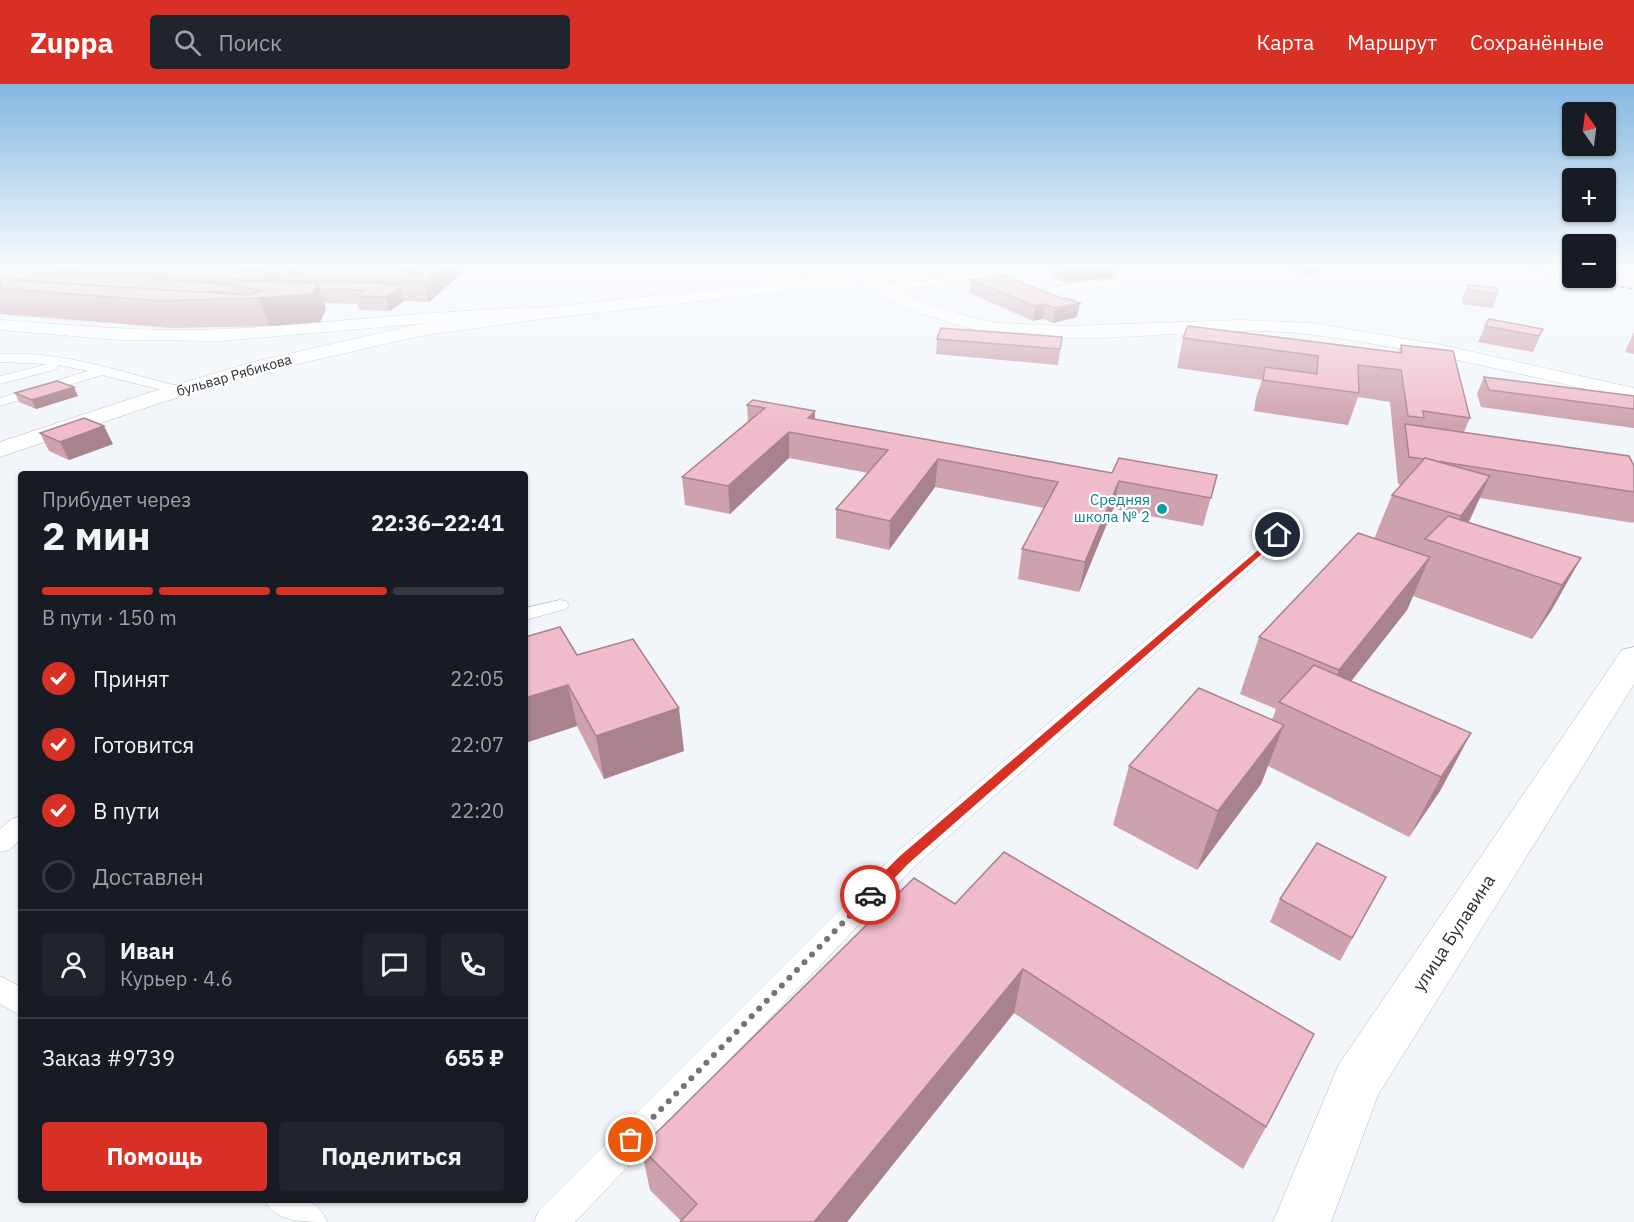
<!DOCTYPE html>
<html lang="ru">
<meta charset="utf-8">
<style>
:root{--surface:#171b24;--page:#20242c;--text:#f1f3f6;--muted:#9ea1a6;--line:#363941;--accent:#d93025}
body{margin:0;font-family:"IBM Plex Sans",sans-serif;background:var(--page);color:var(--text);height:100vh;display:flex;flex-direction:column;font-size:22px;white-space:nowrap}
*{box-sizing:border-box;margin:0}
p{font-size:20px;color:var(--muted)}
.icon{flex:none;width:33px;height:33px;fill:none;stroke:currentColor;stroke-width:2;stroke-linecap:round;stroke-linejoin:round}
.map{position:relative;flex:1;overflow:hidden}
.side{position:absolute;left:18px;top:387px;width:510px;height:732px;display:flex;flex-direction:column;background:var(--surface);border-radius:6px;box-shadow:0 2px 4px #0004}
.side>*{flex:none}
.needle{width:39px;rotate:346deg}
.tools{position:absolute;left:1562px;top:18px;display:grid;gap:12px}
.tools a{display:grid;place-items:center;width:54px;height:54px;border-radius:6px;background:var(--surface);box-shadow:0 2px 4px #0004;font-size:30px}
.pin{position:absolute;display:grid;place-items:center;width:51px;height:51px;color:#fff;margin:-26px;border:3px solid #fff;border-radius:50%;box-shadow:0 2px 6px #0007}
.courier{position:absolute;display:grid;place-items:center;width:60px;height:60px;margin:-30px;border:4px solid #d93025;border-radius:50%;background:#fff;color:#222;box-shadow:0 2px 8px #0007}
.overview em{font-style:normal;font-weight:700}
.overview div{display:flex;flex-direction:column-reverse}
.overview{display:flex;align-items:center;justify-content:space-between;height:102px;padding:0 24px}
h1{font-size:39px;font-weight:700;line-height:45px}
.bar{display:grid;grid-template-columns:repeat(4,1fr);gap:9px 6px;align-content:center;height:72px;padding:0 24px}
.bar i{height:8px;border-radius:4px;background:var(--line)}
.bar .current{background:var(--accent)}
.bar p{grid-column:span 4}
.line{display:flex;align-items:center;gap:15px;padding:0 24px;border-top:2px solid var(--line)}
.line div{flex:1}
.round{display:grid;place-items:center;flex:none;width:63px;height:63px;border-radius:6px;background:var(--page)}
ol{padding:0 24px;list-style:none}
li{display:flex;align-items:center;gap:18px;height:66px}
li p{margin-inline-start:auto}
li .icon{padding:6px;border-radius:50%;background:var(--accent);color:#fff;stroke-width:4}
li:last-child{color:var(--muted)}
li i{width:33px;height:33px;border:3px solid var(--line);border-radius:50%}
.cta{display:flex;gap:12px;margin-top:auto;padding:12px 24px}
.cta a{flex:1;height:69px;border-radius:6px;background:var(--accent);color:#fff;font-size:24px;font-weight:700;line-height:69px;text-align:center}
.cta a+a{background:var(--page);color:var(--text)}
header{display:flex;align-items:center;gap:36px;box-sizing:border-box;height:84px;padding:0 30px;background:var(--accent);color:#fff}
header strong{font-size:28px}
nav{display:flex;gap:33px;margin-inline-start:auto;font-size:21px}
.search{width:420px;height:54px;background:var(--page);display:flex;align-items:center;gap:15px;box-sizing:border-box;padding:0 21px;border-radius:6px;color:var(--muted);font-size:22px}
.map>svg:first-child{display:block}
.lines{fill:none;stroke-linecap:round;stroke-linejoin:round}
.service-casing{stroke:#b4b8bd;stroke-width:1}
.minor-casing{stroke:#b4b8bd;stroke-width:1}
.primary-casing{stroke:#b4b8bd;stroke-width:1}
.service{fill:#fff;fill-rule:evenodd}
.minor{fill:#fff;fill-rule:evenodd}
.primary{fill:#fff;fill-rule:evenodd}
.rail{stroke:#5c5d60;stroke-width:2;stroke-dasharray:4 4;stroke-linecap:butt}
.wall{fill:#cea1ae}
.shaded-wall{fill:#a8838d}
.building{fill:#f0bbca;stroke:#a8838d;stroke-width:1.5}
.route{fill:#d93025}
.done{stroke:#727477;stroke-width:6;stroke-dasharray:0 10.8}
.culture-dot{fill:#0f9aa8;stroke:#fff;stroke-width:2}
.labels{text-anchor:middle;stroke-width:4.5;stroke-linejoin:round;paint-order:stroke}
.far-street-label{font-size:14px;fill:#2d2e30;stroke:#fff}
.culture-label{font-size:15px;fill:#0d838f;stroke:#fff;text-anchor:end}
.near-street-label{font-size:18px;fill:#2d2e30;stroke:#fff}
</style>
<header>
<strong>Zuppa</strong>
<div class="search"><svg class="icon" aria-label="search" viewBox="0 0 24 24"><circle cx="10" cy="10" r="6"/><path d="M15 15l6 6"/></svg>Поиск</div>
<nav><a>Карта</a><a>Маршрут</a><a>Сохранённые</a></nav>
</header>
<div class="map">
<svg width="1634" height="1138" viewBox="0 0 1634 1138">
<rect width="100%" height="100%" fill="#f2f6fb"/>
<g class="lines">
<g class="service-casing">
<g id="service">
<polygon points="1032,184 1063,184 1059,187 886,207 881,204 886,201"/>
<polygon points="1201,184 1230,184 1226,187 1051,209 1046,206 1051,203"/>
<polygon points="1312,184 1323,184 1343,200 1335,202"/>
<path d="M0,270C62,266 123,289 182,303L184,306L178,310L102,291L0,322V314L88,287L58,281L57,285L0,300V292L48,280L0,278Z"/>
<polygon points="1279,446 1285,448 1287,451 1285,454 914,783 575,1138 534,1138 539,1126 896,769 1273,448"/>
<polygon points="560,516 566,517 569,521 566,525 525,536 525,524"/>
<polygon points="21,732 21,755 9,766 0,768 0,745 12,735"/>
<polygon points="0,892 21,903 21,932 0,920"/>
<path d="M264,1116C291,1116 315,1108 327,1138C300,1138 276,1138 264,1116Z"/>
</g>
</g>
<g class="minor-casing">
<g id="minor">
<path d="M871,189L915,215L973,234L999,239L1067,242L1240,236L1313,239L1442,261L1634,304V316C1528,292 1422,265 1315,251C1210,237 1103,265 998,250C973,247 948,238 924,230C903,223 876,212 863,194Z"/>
<path d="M534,224L540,225L543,229L540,233L461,236L222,257L119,256L0,246V236C74,241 149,249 224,245C327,240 430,226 534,224Z"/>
<polygon points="1634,563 1634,600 1378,1011 1331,1138 1273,1138 1339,980 1622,566"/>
</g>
</g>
<g class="primary-casing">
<g id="primary">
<polygon points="910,184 964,184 956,189 539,235 420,252 267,287 163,318 0,373 0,358 148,309 253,278 420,240 539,224"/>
<polygon points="1607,184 1634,184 1634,194 1609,187"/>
</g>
</g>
<use href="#service" class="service"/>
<use href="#minor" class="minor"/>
<use href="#primary" class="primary"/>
<g class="rail">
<polyline points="1520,184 1572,193"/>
<polyline points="1573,194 1634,205"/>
</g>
</g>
<g class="wall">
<polygon points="0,184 461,184 462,189 429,218 404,217 390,227 359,226 357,220 324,219 326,225 320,238 269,242 171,244 0,230"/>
<polygon points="1052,184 1117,184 1116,193 1065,199 1051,192"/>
<polygon points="1281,184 1319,184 1318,189 1304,191"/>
<polygon points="1000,190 1077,233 1053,239 1043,235 1033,237 969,209 971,196"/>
<polygon points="1468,201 1498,210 1492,224 1462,220 1462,214"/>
<polygon points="1485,242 1543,245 1533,268 1478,258"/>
<polygon points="1634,248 1634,270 1625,268 1628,261"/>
<polygon points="1062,253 1058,281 936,270 937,255"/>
<polygon points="1183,254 1399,268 1401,261 1470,334 1464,348 1634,382 1634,437 1633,439 1480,414 1469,438 1581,474 1551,527 1532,555 1413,512 1407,526 1351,597 1471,649 1440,707 1409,753 1268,682 1261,700 1197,786 1113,741 1129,682 1272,636 1276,625 1240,610 1259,553 1374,455 1392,411 1401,401 1398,400 1390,318 1358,313 1348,341 1254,327 1256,314 1262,296 1177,284"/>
<polygon points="1484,293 1634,312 1634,344 1481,323 1477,310"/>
<polygon points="15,309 78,312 36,325 19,318"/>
<polygon points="747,321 815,327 815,335 1112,389 1217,391 1203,442 1113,425 1079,508 1018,495 1022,465 1044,424 935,403 889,466 836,454 836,425 868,389 789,374 730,430 685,421 682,393 748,339"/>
<polygon points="40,349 113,360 69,376 49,367"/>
<polygon points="525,553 577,571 684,667 604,695 577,642 525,659"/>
<polygon points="1386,793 1340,877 1270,838 1280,815"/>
<polygon points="914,794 1266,1043 1243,1085 1014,929 847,1138 680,1138 681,1137 650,1106 641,1064"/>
</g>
<g class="shaded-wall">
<polygon points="289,184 305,184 291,190"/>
<polygon points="440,184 461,184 462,189 429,218 424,197"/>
<polygon points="1078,184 1117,184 1116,193 1065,199 1067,186"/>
<polygon points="1306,184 1319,184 1318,189 1304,191"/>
<polygon points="276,189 281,204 259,197"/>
<polygon points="318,199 326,225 320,238 269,242 259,214"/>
<polygon points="401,203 404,217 390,227 386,213"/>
<polygon points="1080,219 1077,233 1053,239 1055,224"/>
<polygon points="1045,220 1043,235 1033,237 1035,222"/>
<polygon points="74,303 78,312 36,325 32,316"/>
<polygon points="815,327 815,352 808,334"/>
<polygon points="104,342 113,360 69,376 60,358"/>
<polygon points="789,348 789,374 730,430 728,402"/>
<polygon points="938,375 935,403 889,466 890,437"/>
<polygon points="1490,392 1467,441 1447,463 1461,432"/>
<polygon points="1119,397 1113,425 1079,508 1085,478"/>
<polygon points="1430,473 1407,526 1320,637 1318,637 1339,586"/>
<polygon points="1581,474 1551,527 1532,555 1562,501"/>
<polygon points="568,601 577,642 525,659 525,614"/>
<polygon points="679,624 684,667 604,695 596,652"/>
<polygon points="1284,641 1261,700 1197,786 1218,727"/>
<polygon points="1471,649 1440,707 1409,753 1441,693"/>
<polygon points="1023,885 1014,929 847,1138 814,1138"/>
</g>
<g class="building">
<polygon points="0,184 23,184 234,201 231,203 233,209 212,207 208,209 126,204 15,195 15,194 0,193"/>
<polygon points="99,184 211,184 276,189 259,197"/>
<polygon points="305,184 316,184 414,187 404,194 291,190"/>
<polygon points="418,184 440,184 424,197 399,197"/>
<polygon points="1000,190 1063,215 1067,214 1080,219 1055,224 1045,220 1035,222 971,196"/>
<polygon points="0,193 15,194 7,196 250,211 263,206 231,203 245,197 318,199 312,210 259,214 160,217 0,204"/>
<polygon points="278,196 400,200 401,203 386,213 355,212 364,206 319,205 318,199 274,197"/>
<polygon points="1468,201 1497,204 1498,210 1468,206"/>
<polygon points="1489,235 1543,245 1539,252 1485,242"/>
<polygon points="1188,242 1402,269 1401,261 1453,267 1470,334 1423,327 1424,334 1408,332 1401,286 1358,281 1359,309 1263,296 1265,283 1317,290 1318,272 1183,254"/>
<polygon points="941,244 1062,253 1060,265 937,255"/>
<polygon points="1484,293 1634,312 1634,325 1489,306"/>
<polygon points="57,297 74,303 32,316 15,309"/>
<polygon points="753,316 815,327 808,334 1112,389 1119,374 1217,391 1211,414 1119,397 1085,478 1022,465 1058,398 938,375 890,437 836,425 888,366 789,348 728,402 682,393 765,324 747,321"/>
<polygon points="84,334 104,342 60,358 40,349"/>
<polygon points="1405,340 1629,372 1634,382 1634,408 1436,377 1425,374 1424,375 1409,373"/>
<polygon points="1425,374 1490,392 1461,432 1392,411"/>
<polygon points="1448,432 1581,474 1562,501 1425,455"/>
<polygon points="1358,449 1430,473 1339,586 1259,553"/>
<polygon points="560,543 577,571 633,555 679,624 596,652 568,601 525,614 525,553"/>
<polygon points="1314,581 1471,649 1441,693 1279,618"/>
<polygon points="1199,604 1284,641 1218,727 1129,682"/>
<polygon points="1317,759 1386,793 1352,854 1280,815"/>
<polygon points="1004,768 1314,950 1266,1043 1023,885 814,1138 680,1138 697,1120 641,1064 914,794 955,820"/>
</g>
<linearGradient id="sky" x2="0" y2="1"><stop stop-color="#83b7e2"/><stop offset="0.53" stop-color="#f9fbfd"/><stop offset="1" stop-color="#f9fbfd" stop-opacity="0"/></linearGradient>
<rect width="1634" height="344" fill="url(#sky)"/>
<polygon class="route" points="1278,449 1283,451 1281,453 909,779 874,815 865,815 863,811 865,807 900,772"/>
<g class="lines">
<polyline class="done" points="631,1056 870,811"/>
</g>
<circle class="culture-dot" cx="1162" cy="425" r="6"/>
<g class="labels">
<g class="far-street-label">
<text transform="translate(234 291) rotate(-16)" y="5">бульвар Рябикова</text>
</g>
<g class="culture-label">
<text x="1150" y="421">Средняя<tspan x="1150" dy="17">школа № 2</tspan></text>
</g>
<g class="near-street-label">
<text transform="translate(1454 849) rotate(-57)" y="6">улица Булавина</text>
</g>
</g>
</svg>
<div class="tools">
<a><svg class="needle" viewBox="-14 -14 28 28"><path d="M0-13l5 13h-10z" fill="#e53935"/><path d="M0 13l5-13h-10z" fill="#9ea1a6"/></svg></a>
<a>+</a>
<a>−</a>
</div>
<div class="pin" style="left:631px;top:1056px;background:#ea580c"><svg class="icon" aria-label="bag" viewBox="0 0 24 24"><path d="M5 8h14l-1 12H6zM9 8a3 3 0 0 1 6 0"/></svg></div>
<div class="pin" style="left:1278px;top:451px;background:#1f2937"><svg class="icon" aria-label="home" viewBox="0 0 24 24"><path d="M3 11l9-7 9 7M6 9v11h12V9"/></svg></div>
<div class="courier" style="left:870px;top:811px"><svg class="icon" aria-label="car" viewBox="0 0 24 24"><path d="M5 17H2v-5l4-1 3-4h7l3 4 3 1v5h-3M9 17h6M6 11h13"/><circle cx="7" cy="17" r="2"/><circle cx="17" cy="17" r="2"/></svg></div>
<section class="side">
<div class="overview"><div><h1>2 мин</h1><p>Прибудет через</p></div><em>22:36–22:41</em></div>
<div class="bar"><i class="current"></i><i class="current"></i><i class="current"></i><i></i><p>В пути · 150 m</p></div>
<ol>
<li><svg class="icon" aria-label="check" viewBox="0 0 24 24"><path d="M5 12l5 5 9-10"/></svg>Принят<p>22:05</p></li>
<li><svg class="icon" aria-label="check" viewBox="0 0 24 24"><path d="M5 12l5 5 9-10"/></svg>Готовится<p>22:07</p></li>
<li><svg class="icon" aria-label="check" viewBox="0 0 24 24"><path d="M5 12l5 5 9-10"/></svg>В пути<p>22:20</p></li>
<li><i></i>Доставлен</li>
</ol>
<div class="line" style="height:108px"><a class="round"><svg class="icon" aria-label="person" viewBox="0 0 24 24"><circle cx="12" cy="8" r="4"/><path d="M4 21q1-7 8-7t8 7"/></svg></a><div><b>Иван</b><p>Курьер · 4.6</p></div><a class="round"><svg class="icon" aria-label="chat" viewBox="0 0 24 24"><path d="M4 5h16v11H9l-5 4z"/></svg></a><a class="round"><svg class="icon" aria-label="phone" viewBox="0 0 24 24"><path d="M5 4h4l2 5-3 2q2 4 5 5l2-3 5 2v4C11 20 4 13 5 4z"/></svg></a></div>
<div class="line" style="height:78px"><div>Заказ #9739</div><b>655 ₽</b></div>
<div class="cta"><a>Помощь</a><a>Поделиться</a></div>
</section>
</div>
